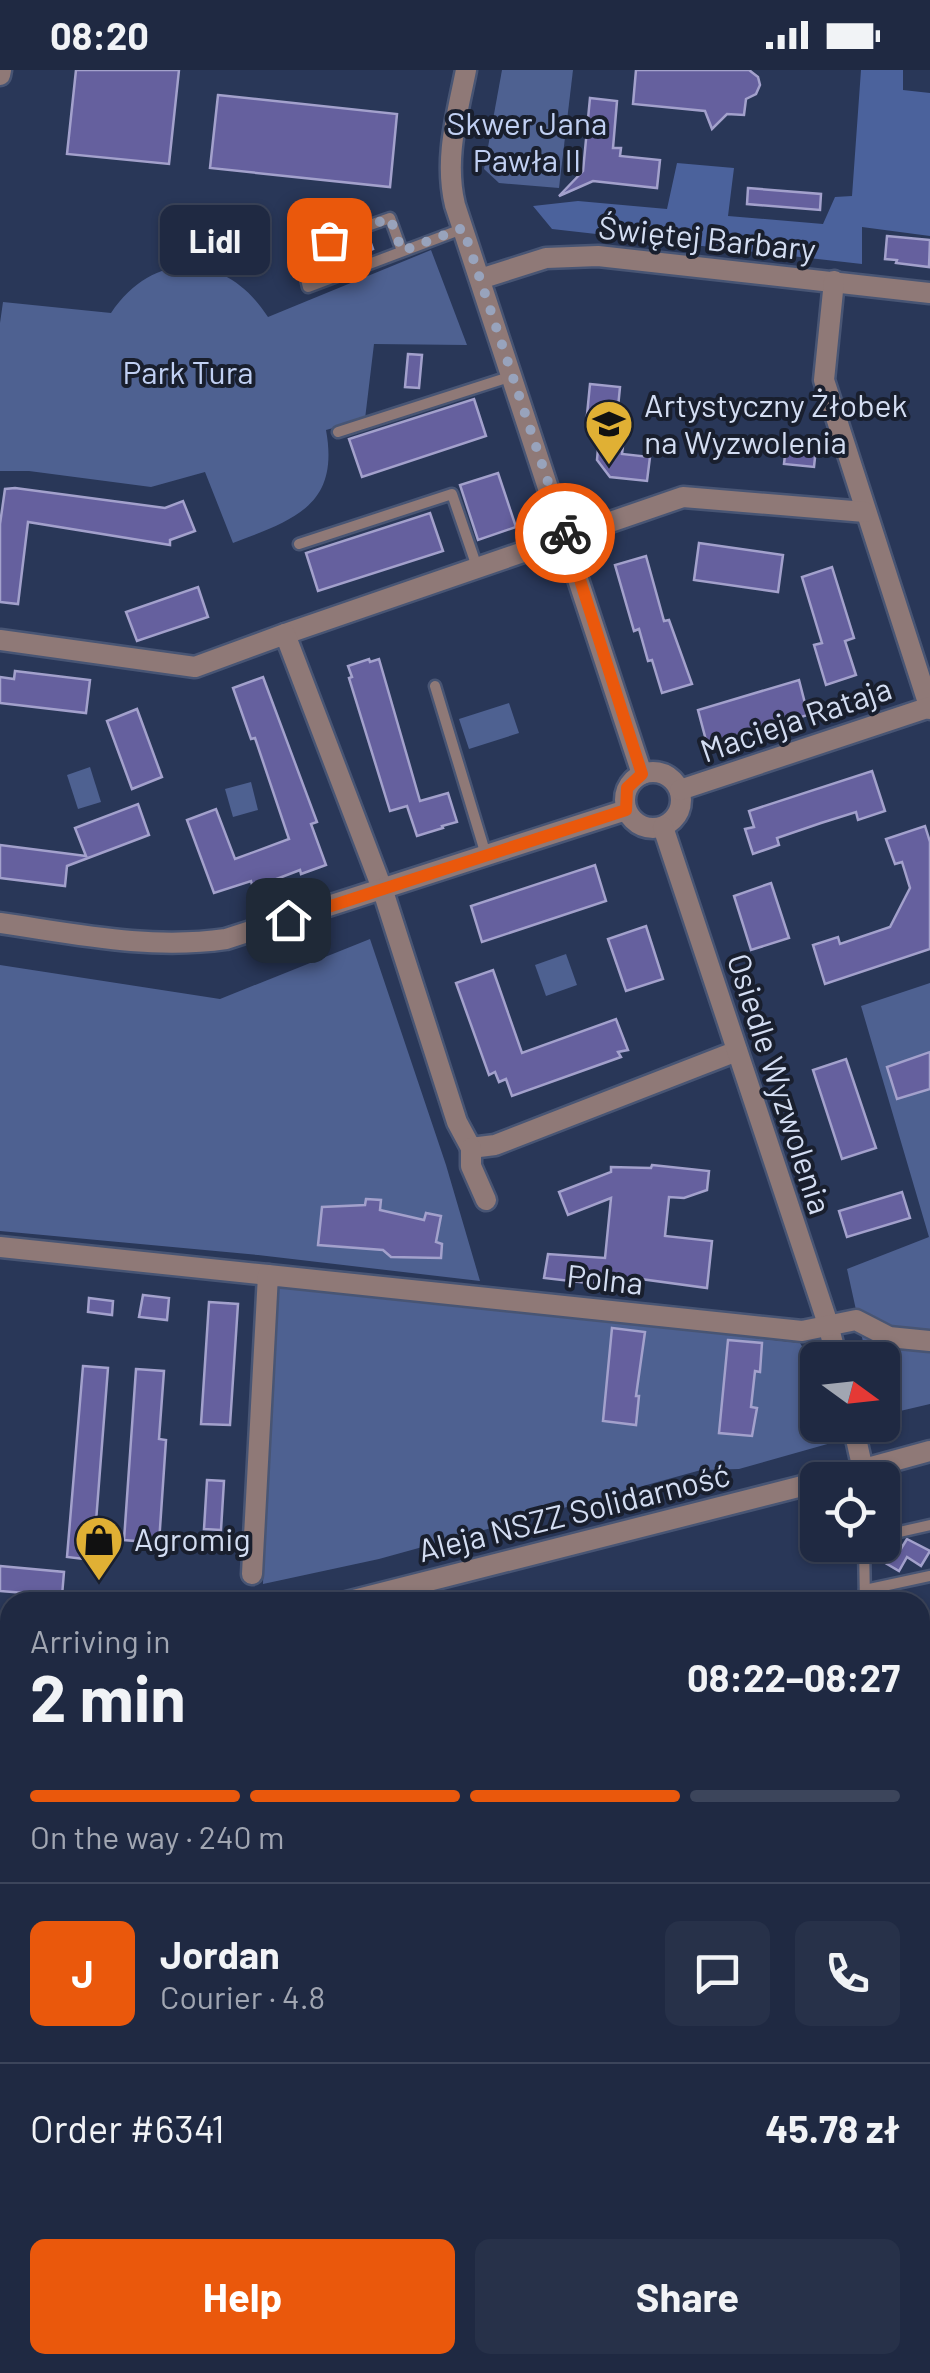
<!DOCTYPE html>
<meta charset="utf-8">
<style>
:root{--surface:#1f2942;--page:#273149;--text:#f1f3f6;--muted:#a1a6b2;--line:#3c455b;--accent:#ea580c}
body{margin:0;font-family:Barlow,sans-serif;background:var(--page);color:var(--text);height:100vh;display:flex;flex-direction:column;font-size:38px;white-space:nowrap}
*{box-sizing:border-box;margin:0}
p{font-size:32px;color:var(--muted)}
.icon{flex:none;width:55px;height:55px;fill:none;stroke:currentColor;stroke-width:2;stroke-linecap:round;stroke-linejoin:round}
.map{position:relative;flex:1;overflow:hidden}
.details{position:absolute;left:0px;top:1522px;width:930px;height:782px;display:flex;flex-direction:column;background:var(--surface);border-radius:30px 30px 0 0;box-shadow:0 2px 8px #0004,0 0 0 2px var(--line)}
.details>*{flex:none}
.needle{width:65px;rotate:105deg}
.tools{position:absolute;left:800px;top:1272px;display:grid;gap:20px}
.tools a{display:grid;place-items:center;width:100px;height:100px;border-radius:15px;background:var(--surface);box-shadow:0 2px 8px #0004,0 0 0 2px var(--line);font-size:50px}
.pin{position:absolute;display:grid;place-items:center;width:85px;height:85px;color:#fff;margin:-42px;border-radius:20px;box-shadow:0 5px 15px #0006}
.courier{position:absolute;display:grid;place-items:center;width:100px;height:100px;margin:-50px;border:8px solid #ea580c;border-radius:50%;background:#fff;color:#222;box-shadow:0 2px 12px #0007}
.bubble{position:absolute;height:70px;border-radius:15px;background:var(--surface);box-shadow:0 2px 8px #0004,0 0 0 2px var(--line);font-size:32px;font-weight:700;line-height:70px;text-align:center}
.overview em{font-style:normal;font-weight:700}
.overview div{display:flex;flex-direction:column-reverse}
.overview{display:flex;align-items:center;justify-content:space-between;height:170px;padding:0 30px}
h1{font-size:65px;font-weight:700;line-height:75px}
.bar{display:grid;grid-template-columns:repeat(4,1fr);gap:15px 10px;align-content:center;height:120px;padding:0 30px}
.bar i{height:12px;border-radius:8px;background:var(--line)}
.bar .selected{background:var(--accent)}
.bar p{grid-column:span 4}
.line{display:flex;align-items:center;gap:25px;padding:0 30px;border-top:2px solid var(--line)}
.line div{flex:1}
.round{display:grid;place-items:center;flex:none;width:105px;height:105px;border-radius:15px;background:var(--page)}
.cta{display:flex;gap:20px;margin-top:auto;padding:20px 30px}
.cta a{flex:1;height:115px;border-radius:15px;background:var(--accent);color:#fff;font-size:40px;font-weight:700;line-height:115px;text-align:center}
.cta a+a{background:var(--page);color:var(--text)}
.status{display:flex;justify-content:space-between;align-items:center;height:70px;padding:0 50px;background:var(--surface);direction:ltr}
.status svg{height:28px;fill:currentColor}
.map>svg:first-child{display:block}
.green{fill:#4e6191}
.forest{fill:#4b629c}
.building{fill:#65609e;stroke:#a3a1cc;stroke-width:2.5}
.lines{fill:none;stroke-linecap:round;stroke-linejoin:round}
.service-casing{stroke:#485574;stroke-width:15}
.minor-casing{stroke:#485574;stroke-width:25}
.tertiary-casing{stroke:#485574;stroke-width:25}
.service{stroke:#8f7977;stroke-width:10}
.minor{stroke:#8f7977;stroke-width:20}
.tertiary{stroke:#8f7977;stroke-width:20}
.done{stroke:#98a3bc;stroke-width:10;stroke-dasharray:0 18}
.route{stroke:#ea580c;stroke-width:12}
.labels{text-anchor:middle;stroke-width:8;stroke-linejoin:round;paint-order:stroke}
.park-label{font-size:32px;fill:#c1d0f3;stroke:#191f2e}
.street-label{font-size:32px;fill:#d3ddf2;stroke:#191f2e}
.poi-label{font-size:32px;fill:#d3ddf2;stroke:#191f2e;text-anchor:start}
</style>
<div class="status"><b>08:20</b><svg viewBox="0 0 49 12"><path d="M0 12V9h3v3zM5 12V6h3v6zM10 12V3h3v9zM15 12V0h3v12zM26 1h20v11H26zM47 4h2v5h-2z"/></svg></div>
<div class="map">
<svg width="930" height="2303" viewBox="0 0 930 2303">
<rect width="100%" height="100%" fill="#293758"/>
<g class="green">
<polygon points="502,0 573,0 559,118 499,113 484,99"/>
<path d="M431,180L467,275L374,274L365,349L326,360C340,436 293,450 233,473L205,402L151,417L29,401H0V253L3,232L111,243C155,178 227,183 268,247Z"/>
<polygon points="509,633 519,663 469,679 459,649"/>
<polygon points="90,697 101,732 78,739 67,705"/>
<polygon points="251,712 258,740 233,747 225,719"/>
<polygon points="370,869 446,1095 480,1211 258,1185 0,1161 0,895 220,929"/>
<polygon points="566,884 577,915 546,926 535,895"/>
<polygon points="930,913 930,1334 883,1345 882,1290 867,1290 847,1199 929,1167 861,936"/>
<path d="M273,1214L800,1273C819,1304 818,1319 818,1355H827L831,1373L739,1399L701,1400L379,1489L263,1514Z"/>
</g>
<polygon class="forest" points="861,0 903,0 903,20 930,23 930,166 862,157 862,194 552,159 533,136 578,131 667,139 677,93 734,98 728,146 823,154 835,127 852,126"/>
<g class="building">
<polygon points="76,0 179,0 169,94 67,84"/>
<polygon points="636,0 749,0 758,7 760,15 756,24 746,29 744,45 727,44 712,59 705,41 633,34"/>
<polygon points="218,25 397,44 390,117 210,98"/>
<polygon points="590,28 617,31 613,78 621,78 620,86 660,90 657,118 593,111 559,126 583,101"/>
<polygon points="748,118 821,124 820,140 747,134"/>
<polygon points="368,165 373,179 320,201 314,186"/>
<polygon points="887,166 930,170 929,197 896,193 897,190 885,189"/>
<polygon points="408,284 422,285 419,318 405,317"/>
<polygon points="590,314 620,317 616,358 625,359 622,384 650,387 647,411 610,407 597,390 600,356 586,355"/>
<polygon points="474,329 486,366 362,407 349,369"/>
<polygon points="786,375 816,378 814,397 784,394"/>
<polygon points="498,403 516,457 478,470 460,415"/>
<polygon points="15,418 165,438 183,431 195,461 170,470 170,475 28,452 18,534 0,532 0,454 5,419"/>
<polygon points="430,443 443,481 318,521 306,483"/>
<polygon points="699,473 783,485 778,522 694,510"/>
<polygon points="646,486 664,551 669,550 692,614 662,623 652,590 648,591 639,559 634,561 615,495"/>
<polygon points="832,497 854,568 845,571 856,605 826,615 814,575 822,573 802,507"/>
<polygon points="198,517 208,547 137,571 126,542"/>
<polygon points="369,589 370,592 379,589 420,731 448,723 457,752 442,756 443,758 417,766 407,736 390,741 349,608 352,607 348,596"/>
<polygon points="15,601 90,610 86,643 0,633 0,607 14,609"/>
<polygon points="263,607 317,752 311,754 326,795 301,804 300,800 253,818 251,811 214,823 187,750 216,739 235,789 289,769 255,668 251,669 233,618"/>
<polygon points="799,610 808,645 707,674 698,640"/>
<polygon points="137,639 162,707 132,719 107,651"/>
<polygon points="872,701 885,741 858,750 856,742 821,753 777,768 779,775 753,784 745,759 754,757 749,741"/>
<polygon points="138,734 149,765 67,796 65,816 0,808 0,775 86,786 75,758"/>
<polygon points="925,756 930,772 930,879 825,914 813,875 838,867 840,874 890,857 910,818 902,792 895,794 886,769"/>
<polygon points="595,795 606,831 482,872 471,836"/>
<polygon points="771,813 789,868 751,880 734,826"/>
<polygon points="646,856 663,909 626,921 608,869"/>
<polygon points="493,900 522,983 616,949 628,980 618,982 621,987 512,1026 506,1009 499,1012 495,1002 489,1005 456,913"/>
<polygon points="930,982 930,1019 897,1029 887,997"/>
<polygon points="846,989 876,1078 842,1089 813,1000"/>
<polygon points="652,1095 709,1101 707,1120 684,1128 669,1127 665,1166 712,1171 707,1218 633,1208 632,1218 544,1208 548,1184 605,1188 611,1128 568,1145 559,1122 611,1102 611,1097 651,1098"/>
<polygon points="902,1122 910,1148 847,1167 839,1141"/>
<polygon points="366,1129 381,1130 380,1140 424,1150 426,1143 441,1146 436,1172 442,1174 441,1188 391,1187 383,1180 318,1175 322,1137 365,1135"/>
<polygon points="143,1225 169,1228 167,1250 139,1247"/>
<polygon points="89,1228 113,1231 112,1245 88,1242"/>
<polygon points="209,1232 238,1234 230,1355 201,1354"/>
<polygon points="612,1258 645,1262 636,1326 639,1326 636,1355 603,1351"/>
<polygon points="728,1270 762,1273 760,1302 755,1301 751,1337 757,1338 752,1366 719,1363"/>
<polygon points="83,1296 108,1298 93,1490 67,1487"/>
<polygon points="136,1299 164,1301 159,1369 166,1370 159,1473 124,1470"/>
<polygon points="207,1410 224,1411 221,1460 204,1459"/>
<polygon points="907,1469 930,1481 921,1496 907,1487 899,1501 877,1488 885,1474 899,1482"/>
<polygon points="0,1496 64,1502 62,1526 0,1521"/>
</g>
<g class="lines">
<g class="service-casing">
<g id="service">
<polyline points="402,181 390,148 299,180 308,217 462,159"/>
<polyline points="338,362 512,306"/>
<polyline points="299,474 452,424 477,497"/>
<polyline points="435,616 486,785"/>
<polyline points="882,1466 930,1455"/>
<polyline points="864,1475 865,1532"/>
<polyline points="865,1520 930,1506"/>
<polyline points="920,1564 930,1562"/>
<polyline points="920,1621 930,1619"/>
<polyline points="920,1681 930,1679"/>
<polyline points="920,2112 930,2112"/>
<polyline points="245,2303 246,2295"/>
<polyline points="466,2303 467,2295"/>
</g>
</g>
<g class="minor-casing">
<g id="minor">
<path d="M466,0C457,46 444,89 455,135L642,704"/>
<polyline points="0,5 1,0"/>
<polyline points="480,209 546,188 598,186 930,223"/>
<polyline points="834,211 824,310 930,639"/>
<polyline points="285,564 683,427 865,442"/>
<polyline points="0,570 195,597 285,564 383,821 457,1052 471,1078 495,1075 737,981"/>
<circle cx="653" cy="730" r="28"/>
<polyline points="680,720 930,637"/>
<polyline points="663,757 828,1254 837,1290"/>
<path d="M0,853C76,864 150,880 226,869L626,740"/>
<polyline points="471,1078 471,1096 486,1130"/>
<polyline points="0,1177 268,1205"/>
<polyline points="853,1355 863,1400"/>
<polyline points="252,1504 268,1205 802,1261 856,1250 889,1267 930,1271"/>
<polyline points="165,2303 166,2295"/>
</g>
</g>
<g class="tertiary-casing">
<g id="tertiary">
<polyline points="824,1410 930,1381"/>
<polyline points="346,1532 818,1412"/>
<polyline points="0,1626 10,1623"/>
</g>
</g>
<use href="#service" class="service"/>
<use href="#minor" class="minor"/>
<use href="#tertiary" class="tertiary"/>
</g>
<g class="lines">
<polyline class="done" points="329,170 390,148 402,181 463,158 565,463"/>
<polyline class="route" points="288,850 626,740 627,718 642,704 565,463"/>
</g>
<defs>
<g id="school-pin" transform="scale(2.5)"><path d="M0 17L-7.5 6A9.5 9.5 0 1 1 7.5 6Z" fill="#e0b034" stroke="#191f2e"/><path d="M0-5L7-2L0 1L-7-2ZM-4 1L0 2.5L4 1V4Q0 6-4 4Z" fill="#111"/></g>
<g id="shop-pin" transform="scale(2.5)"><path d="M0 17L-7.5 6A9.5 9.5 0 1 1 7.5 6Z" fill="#e0b034" stroke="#191f2e"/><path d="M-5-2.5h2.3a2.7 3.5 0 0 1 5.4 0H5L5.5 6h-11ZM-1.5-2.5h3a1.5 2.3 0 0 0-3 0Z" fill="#111"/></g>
</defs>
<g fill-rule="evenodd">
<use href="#school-pin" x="609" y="354"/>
<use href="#shop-pin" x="99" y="1470"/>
</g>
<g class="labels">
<g class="park-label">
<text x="527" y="65">Skwer Jana<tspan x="527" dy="37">Pawła II</tspan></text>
<text x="188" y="314">Park Tura</text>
</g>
<g class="street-label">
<text transform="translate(707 169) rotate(6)" y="11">Świętej Barbary</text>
<text transform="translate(796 650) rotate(-19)" y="11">Macieja Rataja</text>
<text transform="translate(779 1014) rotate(72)" y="11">Osiedle Wyzwolenia</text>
<text transform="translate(605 1210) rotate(6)" y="11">Polna</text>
<text transform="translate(574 1443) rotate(-14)" y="11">Aleja NSZZ Solidarność</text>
</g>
<g class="poi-label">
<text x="644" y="347">Artystyczny Żłobek<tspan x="644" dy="37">na Wyzwolenia</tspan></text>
<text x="134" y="1481">Agromig</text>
</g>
</g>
</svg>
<div class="tools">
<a><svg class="needle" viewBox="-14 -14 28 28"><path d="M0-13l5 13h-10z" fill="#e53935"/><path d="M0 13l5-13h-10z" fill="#a1a6b2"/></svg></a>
<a><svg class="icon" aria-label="locate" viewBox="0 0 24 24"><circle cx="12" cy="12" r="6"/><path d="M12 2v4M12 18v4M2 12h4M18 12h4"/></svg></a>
</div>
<div class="pin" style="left:329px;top:170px;background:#ea580c"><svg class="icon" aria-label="bag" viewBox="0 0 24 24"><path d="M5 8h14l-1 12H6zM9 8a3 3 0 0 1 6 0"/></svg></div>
<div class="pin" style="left:288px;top:850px;background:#1f2937"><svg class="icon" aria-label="home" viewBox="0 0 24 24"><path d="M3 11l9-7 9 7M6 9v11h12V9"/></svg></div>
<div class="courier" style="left:565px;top:463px"><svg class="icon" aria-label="bike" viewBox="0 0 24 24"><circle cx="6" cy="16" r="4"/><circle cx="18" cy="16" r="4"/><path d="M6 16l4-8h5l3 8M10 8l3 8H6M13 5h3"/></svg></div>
<div class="bubble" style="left:160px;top:135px;width:110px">Lidl</div>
<section class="details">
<div class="overview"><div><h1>2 min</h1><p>Arriving in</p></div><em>08:22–08:27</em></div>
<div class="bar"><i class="selected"></i><i class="selected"></i><i class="selected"></i><i></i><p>On the way · 240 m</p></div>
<div class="line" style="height:180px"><b class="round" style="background:var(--accent);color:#fff">J</b><div><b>Jordan</b><p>Courier · 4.8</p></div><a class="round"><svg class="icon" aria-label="chat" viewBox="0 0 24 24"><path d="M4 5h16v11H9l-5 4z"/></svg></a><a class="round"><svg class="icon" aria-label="phone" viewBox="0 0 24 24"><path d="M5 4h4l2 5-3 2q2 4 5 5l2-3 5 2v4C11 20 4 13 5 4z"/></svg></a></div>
<div class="line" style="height:130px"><div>Order #6341</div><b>45.78 zł</b></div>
<div class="cta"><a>Help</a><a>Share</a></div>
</section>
</div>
